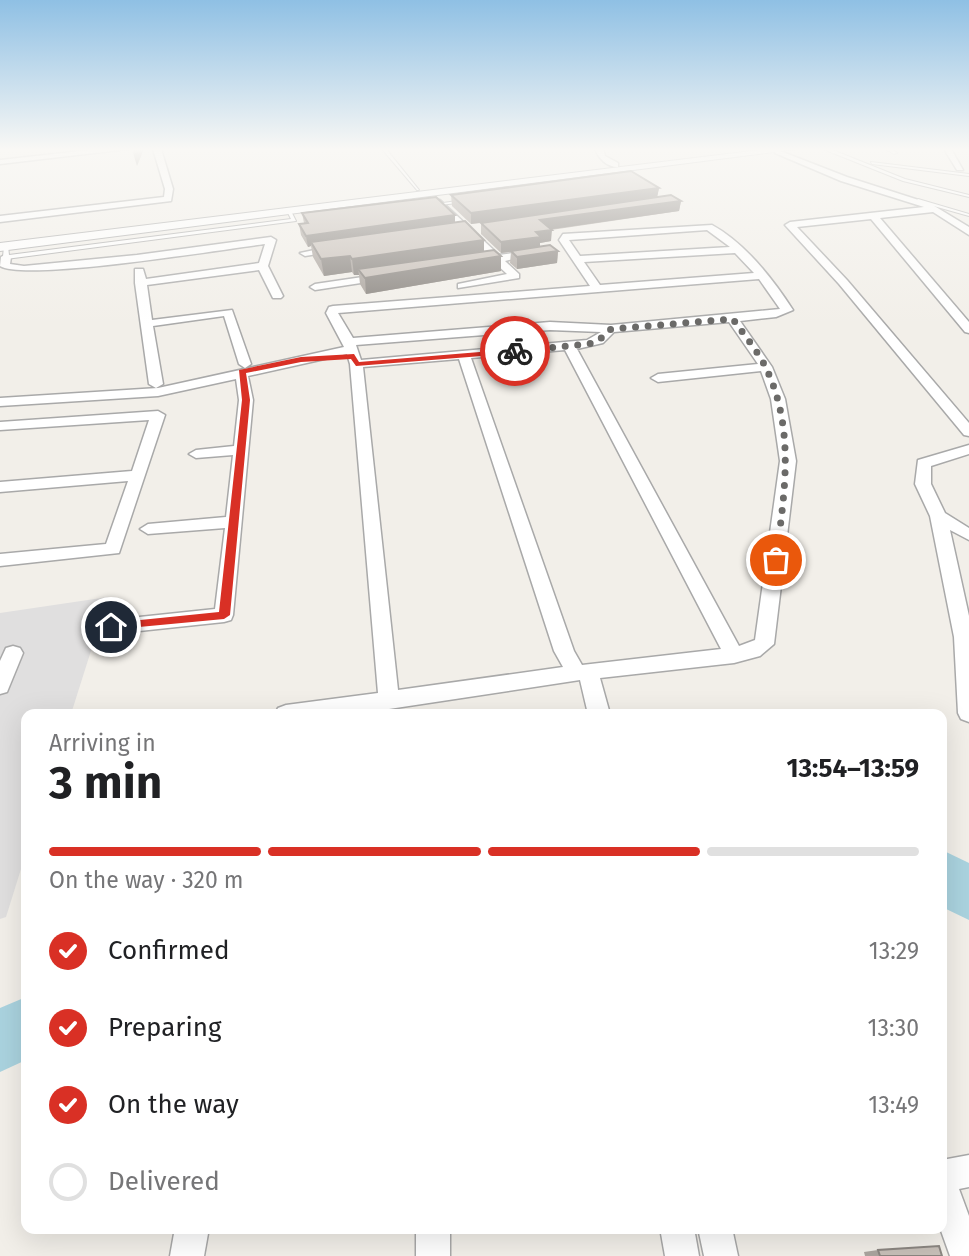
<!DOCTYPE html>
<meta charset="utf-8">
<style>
:root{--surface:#fff;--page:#f6f6f6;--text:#202124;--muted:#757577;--line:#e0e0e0;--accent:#d93025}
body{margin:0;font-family:"Fira Sans",sans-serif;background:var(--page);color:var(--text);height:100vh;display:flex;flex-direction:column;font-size:26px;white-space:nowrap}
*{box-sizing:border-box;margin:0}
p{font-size:23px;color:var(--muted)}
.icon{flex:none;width:38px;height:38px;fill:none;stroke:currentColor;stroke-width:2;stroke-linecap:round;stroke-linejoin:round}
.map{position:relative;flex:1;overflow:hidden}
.side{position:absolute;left:21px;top:709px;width:926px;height:525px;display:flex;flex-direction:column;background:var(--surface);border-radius:14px;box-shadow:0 7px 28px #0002}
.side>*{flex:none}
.pin{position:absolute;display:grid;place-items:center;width:60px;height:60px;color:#fff;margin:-30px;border:4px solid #fff;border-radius:50%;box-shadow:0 2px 7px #0007}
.courier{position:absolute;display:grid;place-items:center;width:70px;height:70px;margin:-35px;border:5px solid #d93025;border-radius:50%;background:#fff;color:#222;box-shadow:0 2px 9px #0007}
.summary em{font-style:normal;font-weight:700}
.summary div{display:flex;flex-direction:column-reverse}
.summary{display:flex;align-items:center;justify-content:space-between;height:119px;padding:0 28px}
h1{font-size:46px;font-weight:700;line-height:52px}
.bar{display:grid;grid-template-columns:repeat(4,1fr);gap:10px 7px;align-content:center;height:84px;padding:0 28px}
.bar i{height:9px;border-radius:5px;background:var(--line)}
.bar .current{background:var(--accent)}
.bar p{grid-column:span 4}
ol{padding:0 28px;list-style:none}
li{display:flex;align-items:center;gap:21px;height:77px}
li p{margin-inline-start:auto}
li .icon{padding:7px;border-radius:50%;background:var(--accent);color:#fff;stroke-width:4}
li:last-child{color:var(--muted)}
li i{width:38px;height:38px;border:4px solid var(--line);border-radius:50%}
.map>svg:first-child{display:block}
.residential{fill:#e0dfdf}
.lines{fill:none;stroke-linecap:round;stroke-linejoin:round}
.river{fill:#aad3df;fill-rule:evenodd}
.service-casing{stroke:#a9a9a9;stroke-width:2}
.minor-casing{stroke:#a9a9a9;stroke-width:3}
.tertiary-casing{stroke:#a9a9a9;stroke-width:2}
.service{fill:#fff;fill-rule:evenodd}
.minor{fill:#fff;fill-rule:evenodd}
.tertiary{fill:#fff;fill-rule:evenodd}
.wall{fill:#aba49e}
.shaded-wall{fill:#8b8681}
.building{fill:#c7bfb8;stroke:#8b8681;stroke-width:2}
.route{fill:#d93025}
.done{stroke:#6b6a68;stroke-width:7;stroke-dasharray:0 12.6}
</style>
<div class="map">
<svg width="969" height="1256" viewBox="0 0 969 1256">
<rect width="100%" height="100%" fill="#f2efe9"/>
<polygon class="residential" points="108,597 71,714 26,714 26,853 6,917 0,919 0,613"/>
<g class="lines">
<g class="river">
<polygon points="942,850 969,863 969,920 942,907"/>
<polygon points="26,997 26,1060 0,1072 0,1008"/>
</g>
<g class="service-casing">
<g id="service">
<polygon points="382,149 386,149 419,190 417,190"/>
<polygon points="823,149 830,149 905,179 969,195 969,197 903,181"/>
<polygon points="891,149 896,152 897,153 894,154 885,149"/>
<polygon points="871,162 969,174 969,176 872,164"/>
<polygon points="918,199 969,214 969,216 916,201"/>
<polygon points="464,200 466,202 431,206 429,205"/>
<polygon points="289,210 291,211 296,221 6,259 3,257 4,246 6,245 8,246 9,255 291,219 287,211"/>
</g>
</g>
<g class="minor-casing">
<g id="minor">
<polygon points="99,149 128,149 0,164 0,160"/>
<polygon points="153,149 161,149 173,189 171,201 0,222 0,216 164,197 165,189"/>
<path d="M595,149H603L605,156L618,163V167C607,167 599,159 595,149Z"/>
<polygon points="775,149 847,177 931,204 969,227 969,235 933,212 880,218 969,322 969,333 965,332 871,219 797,227 847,280 969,423 969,436 964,435 839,284 785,225 790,222 924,207 841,181 775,153"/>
<polygon points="944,149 951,149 963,170 957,170"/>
<polygon points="434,200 440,200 499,255 535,250 540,253 505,261 519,274 519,278 458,288 458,284 507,274 494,262 471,264 471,260 489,257 434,204"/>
<path d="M712,225C745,243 773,279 793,310L776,317L740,321L772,367L785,399L796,461L774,644L760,656L734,663L600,678L610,714H588L580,680L389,709L346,714H275L278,708L286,705L378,693L350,364L347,354L248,376L253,400L233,615L231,620L224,622L111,634L104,632L101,627L104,622L111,620L215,609L225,528L148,534L140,529L148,524L226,517L233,455L196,458L189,454L196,450L234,446L239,400L236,379L158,396L0,406V398L158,388L344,347L326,313L329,307L333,306L590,286L559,240L563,234ZM707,230L730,247L580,256L569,240ZM735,253L754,273L600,285L584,262ZM759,279L780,309L611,325L550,322L353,338L338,313ZM729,322L758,364L658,374L651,378L658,382L761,371L771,399L780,461L755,640L739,646L577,349L603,343L614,332ZM550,330L601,332L587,340L361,360L356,345ZM565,350L721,649L582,665L574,651L471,358ZM459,359L554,651L563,667L398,690L363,367Z"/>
<path d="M271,237L276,240L268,266L283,296L281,298H273L259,270L147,285L152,320L232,310L251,364L245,368L239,364L224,316L153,326L163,384L156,388L149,384L135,283V269H143L146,279L259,263L265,244C224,249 25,282 0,266L1,257L6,254L11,257L10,264L24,266L137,255Z"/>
<polygon points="338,245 342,246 342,250 305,256 300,253"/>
<polygon points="383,274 387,275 387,279 315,290 310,287 315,284"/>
<polygon points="158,411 165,415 119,553 0,566 0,554 106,544 128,481 0,492 0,482 132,471 149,420 0,430 0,422"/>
<polygon points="969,445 969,454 931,466 931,484 945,513 969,528 969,540 950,530 969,616 969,722 961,719 958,713 954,637 930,516 915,484 918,460"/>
<polygon points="13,646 20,648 23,653 7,692 0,694 0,661 6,648"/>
<polygon points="969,1155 969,1187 959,1189 969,1216 969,1256 950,1256 940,1228 942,1160"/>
<polygon points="175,1228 209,1228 204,1256 170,1256"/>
<rect x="416" y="1228" width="34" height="28"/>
<polygon points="660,1228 694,1228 699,1256 665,1256"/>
<polygon points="698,1228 732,1228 738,1256 704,1256"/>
</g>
</g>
<g class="tertiary-casing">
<polygon id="tertiary" points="768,149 797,149 0,251 0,243"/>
</g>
<use href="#service" class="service"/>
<use href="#minor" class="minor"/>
<use href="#tertiary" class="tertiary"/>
</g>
<g class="wall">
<polygon points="659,188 657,197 681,201 679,211 551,230 551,241 540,243 540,246 558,251 557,263 517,269 510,263 511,252 501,253 481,234 481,223 471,224 452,206 451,195"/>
<polygon points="302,213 455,222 484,251 501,271 366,294 360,284 359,275 354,275 352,272 324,276 313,257 311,246 308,247 301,235 299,224 304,223"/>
<polygon points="878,1250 942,1256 865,1256 864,1252"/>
</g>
<g class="shaded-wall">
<polygon points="135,149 144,149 137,166 133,153"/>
<polygon points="659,188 657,198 471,224 471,213"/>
<polygon points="681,201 679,211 539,231 540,220"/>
<polygon points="455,215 455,226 311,242 311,246 308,247 306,236"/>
<polygon points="552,230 551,241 540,243 540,248 501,253 501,242 536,232"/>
<polygon points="484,240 484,255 358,269 359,275 354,275 352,259"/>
<polygon points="558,251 557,263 517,269 517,257"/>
<polygon points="350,256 352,272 324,276 321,259"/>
<polygon points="501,256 501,271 366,294 365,278"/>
</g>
<g class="building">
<polygon points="631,171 659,188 471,213 451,195"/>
<polygon points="671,195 681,201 540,220 552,230 536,232 541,237 501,242 481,223"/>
<polygon points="436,197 455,215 306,236 299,224 308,223 302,213"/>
<polygon points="465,221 484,240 352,259 350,256 321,259 311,242"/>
<polygon points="550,245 558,251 517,257 511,251"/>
<polygon points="494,250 501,256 365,278 358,269"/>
<polygon points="939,1246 942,1256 880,1256 878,1250"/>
</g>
<linearGradient id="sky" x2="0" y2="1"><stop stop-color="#8fc0e4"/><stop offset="0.46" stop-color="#f9f8f5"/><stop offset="1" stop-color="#f9f8f5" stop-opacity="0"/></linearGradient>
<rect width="969" height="325" fill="url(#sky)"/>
<polygon class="route" points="515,349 518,353 356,366 351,359 301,362 246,373 250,400 230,615 224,619 107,630 107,624 111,623 219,612 242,400 239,370 301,357 354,354 359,362"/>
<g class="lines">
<path class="done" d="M515,351L589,344L599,340L611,329L733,319C744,335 758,351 766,368C796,431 784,495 776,560"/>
</g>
</svg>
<div class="pin" style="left:776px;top:560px;background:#ea580c"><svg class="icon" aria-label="bag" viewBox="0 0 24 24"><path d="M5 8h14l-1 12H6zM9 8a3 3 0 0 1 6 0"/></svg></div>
<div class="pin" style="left:111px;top:627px;background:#1f2937"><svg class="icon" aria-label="home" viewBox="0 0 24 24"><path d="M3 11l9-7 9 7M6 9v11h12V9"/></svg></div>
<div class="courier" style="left:515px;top:351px"><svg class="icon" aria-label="bike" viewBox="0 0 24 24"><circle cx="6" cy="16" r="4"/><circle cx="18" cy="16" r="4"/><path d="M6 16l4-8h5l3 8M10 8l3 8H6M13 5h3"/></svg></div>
<section class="side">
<div class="summary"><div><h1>3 min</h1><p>Arriving in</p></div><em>13:54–13:59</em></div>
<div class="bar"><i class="current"></i><i class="current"></i><i class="current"></i><i></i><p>On the way · 320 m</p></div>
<ol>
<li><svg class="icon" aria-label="check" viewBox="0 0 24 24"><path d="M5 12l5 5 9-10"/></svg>Confirmed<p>13:29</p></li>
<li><svg class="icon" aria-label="check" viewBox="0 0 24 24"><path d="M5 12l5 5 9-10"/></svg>Preparing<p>13:30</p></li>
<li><svg class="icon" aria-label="check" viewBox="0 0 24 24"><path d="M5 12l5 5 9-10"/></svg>On the way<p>13:49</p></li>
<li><i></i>Delivered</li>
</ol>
</section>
</div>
